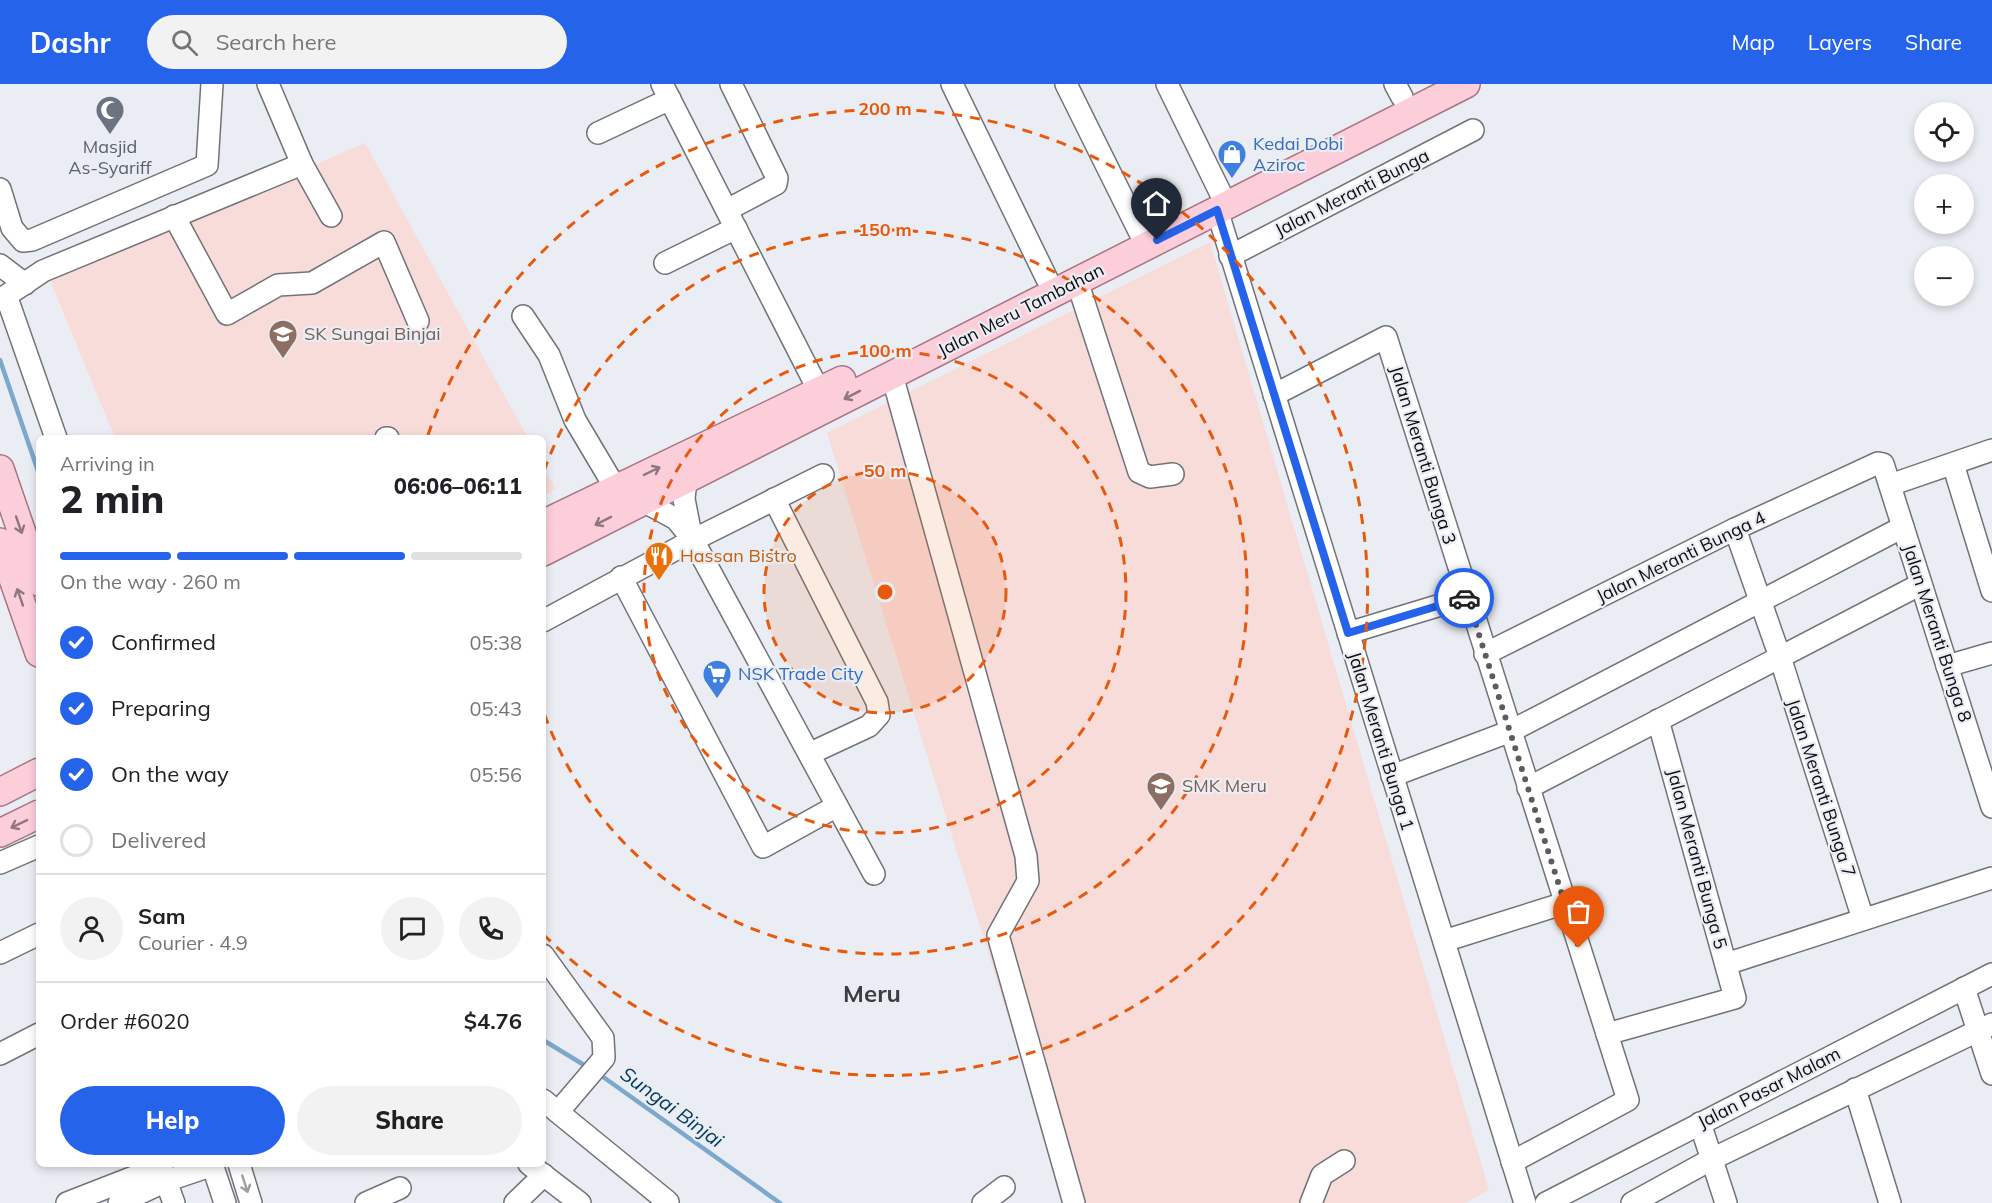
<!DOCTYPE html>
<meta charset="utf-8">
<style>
:root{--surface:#fff;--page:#f2f2f2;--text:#202124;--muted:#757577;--line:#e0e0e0;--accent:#2563eb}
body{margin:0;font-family:Mulish,sans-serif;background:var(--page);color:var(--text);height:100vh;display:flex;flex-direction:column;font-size:22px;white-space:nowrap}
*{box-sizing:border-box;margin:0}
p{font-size:20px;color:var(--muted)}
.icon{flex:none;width:33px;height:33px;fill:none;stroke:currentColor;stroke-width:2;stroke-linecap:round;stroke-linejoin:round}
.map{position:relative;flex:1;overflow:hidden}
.side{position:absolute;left:36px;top:351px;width:510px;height:732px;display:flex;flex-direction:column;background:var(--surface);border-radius:9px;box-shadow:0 3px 9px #0003}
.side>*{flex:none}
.fabs{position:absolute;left:1914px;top:18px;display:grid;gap:12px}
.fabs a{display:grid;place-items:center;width:60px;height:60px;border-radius:50%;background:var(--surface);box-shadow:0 3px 9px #0003;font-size:30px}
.pin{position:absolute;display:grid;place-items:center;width:51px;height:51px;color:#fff;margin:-62px -26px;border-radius:50% 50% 50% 0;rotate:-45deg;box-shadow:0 0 6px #0007}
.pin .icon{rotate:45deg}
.courier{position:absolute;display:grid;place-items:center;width:60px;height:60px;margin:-30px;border:4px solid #2563eb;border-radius:50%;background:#fff;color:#222;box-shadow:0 2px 8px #0007}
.summary em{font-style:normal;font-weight:800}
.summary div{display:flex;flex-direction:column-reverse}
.summary{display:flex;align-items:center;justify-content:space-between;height:102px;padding:0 24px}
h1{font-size:39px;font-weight:800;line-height:45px}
.bar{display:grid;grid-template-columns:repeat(4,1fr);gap:9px 6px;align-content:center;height:72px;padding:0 24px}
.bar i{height:8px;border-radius:4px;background:var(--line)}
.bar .current{background:var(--accent)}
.bar p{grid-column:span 4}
.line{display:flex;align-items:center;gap:15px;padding:0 24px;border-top:2px solid var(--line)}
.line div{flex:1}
.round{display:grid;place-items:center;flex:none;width:63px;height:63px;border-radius:32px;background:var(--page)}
ol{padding:0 24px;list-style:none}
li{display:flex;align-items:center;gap:18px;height:66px}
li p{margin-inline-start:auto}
li .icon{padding:6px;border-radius:50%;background:var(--accent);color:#fff;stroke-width:4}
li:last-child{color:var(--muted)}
li i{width:33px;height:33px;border:3px solid var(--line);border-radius:50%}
.cta{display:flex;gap:12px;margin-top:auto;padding:12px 24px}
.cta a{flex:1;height:69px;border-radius:36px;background:var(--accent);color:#fff;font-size:24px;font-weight:800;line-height:69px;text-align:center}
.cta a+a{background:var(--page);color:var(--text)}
header{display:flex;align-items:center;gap:36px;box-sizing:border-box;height:84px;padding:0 30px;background:var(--accent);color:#fff}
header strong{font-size:28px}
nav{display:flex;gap:33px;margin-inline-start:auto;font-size:21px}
.search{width:420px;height:54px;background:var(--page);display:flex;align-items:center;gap:15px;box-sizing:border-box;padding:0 21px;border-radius:33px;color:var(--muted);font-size:22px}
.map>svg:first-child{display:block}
.education{fill:#f7dcd9}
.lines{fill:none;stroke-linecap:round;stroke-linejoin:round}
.stream{stroke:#7ca8cc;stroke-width:4.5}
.minor-casing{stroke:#727379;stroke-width:24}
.major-casing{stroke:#a77582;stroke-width:30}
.minor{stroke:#fff;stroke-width:21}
.major{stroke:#fcced9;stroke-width:27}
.oneway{stroke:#90777f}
.oneway2{stroke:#9e9e9f}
.done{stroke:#5b5b60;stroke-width:6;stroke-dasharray:0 10.8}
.route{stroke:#2563eb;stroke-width:8}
.ring{fill:none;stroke:#e8590c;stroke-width:3;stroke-dasharray:10 8}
.labels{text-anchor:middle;stroke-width:4.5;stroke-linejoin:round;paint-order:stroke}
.shop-label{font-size:18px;fill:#366cbe;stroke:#ebedf4;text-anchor:start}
.worship-label{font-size:18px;fill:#5b616d;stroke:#ebedf4}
.street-label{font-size:18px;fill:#0d0d10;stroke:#ebedf4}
.education-label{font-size:18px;fill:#785e54;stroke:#ebedf4;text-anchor:start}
.food-label{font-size:18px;fill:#c56008;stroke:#ebedf4;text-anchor:start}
.water-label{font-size:20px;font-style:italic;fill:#023a5d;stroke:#ebedf4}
.district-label{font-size:24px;font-weight:bold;fill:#3b3d42;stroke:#ebedf4}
.centre{fill:#e8590c;stroke:#ebedf4;stroke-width:3}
.ring-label{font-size:18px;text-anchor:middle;font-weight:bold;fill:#e8590c;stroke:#ebedf4;stroke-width:4.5;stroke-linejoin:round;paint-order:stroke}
</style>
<header>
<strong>Dashr</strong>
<div class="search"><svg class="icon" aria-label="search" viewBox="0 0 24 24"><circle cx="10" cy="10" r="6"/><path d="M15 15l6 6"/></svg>Search here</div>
<nav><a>Map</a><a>Layers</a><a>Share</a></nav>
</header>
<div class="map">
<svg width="1992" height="1119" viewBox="0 0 1992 1119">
<rect width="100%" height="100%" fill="#ebedf4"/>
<g class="education">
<polygon points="365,59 528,354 115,354 50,196"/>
<polygon points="1210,158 1489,1106 1465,1119 1066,1119 827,349"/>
<polygon points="543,382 556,405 543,412"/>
</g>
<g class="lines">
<g class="stream">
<polyline points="0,276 39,390"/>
<polyline points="543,956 589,984"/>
<polyline points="599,990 780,1119"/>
</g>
<g class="minor-casing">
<g id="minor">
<polyline points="268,0 302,80 331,132"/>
<polyline points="662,0 819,307"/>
<polyline points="952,0 1047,195"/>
<polyline points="1066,0 1140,149"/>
<polyline points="1167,0 1220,108"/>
<polyline points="1395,0 1402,13"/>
<polyline points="598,49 670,15"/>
<polyline points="0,105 12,144 23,157 32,156 207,81 212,0"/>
<polyline points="727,126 776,100 777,94 731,0"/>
<polyline points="1217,126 1525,1119"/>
<polyline points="174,132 227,230 278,201 312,199 384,158 418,237"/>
<polyline points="1230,172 1473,46"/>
<polyline points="665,179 736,144"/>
<polyline points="0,181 25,200"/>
<polyline points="1077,197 1139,388 1150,393 1173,390"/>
<polyline points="7,214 56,354"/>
<polyline points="0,216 43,187 302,80"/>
<polyline points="523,232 549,271 575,336 616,405"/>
<polyline points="892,291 1026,772 1028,797 998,851 1074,1119"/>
<polyline points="1274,311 1386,253 1628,1016 1512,1078"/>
<polyline points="386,354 388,354"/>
<polyline points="1953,380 1992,507"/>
<polyline points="686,396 684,415 691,451"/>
<polyline points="1890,401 1992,366"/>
<polyline points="774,415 877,618 879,631 869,642 811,669"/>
<polyline points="643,417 676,435 693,456 874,790"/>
<polyline points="1735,445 1780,573 1863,835"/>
<polyline points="621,493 763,763 837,722"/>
<polyline points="543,537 693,456 823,391"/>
<polyline points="1348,549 1467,513"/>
<polyline points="1485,570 1735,445 1878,379 1883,380 1992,723"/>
<polyline points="1947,582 1992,569"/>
<polyline points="1392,692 1511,647 1903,443"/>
<polyline points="1528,704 1921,500"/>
<polyline points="0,779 39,762"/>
<polyline points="1444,857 1565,819"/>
<polyline points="0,869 39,850"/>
<polyline points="543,871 603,954 604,974 558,1028"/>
<polyline points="1726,880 1992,794"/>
<polyline points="1964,904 1992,990"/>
<polyline points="1607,950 1735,914 1658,636"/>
<polyline points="0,970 39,950"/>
<polyline points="1855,1005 1890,1119"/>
<polyline points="543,1016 668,1118"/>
<polyline points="1700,1039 1726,1119"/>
<polyline points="212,1080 225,1119"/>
<polyline points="239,1080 251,1119"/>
<polyline points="529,1080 580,1119"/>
<polyline points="162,1086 174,1119"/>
<polyline points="67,1119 144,1089 154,1089 166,1097"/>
<polyline points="119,1119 166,1097 213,1081"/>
<polyline points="366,1119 400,1104"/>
<polyline points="515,1119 544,1091"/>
<polyline points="983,1119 1004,1103"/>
<polyline points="1311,1119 1322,1091 1344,1077"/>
<polyline points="1546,1119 1992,890"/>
<polyline points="1632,1119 1712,1075 1992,940"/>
</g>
</g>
<g class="major-casing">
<g id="major">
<polyline points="0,385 39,498"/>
<polyline points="543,440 842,296"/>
<polyline points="0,458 39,569"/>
<polyline points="543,468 1466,0"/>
<polyline points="0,708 39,688"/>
<polyline points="0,749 39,730"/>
</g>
</g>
<use href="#minor" class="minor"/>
<use href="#major" class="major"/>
</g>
<defs><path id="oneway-shaft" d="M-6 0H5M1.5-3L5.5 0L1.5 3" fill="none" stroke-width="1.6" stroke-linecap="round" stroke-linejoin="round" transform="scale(1.5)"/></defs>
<g class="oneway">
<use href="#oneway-shaft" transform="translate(852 311) rotate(153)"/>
<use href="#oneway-shaft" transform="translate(652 387) rotate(-26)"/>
<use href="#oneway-shaft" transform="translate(603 437) rotate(153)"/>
<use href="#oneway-shaft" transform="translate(19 441) rotate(71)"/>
<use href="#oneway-shaft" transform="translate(20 513) rotate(-109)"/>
<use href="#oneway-shaft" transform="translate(19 740) rotate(154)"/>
</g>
<use class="oneway2" href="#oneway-shaft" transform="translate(245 1100) rotate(72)"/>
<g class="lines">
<polyline class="done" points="1464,514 1467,513 1579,864"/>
<polyline class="route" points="1157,156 1217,126 1348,549 1464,514"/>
</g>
<circle cx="885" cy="508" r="121" fill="#e8590c" fill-opacity=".12"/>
<g class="ring">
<circle cx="885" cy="508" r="121"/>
<circle cx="885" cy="508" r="241"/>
<path d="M544 387A362 362 0 1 1 544 629"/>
<path d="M428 351A483 483 0 1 1 543 850"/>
</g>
<defs>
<g id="mosque-pin" transform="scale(1.5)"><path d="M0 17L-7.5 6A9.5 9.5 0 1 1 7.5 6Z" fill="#6b7280" stroke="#ebedf4"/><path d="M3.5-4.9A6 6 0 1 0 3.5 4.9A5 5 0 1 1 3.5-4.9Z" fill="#fff"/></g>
<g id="shop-pin" transform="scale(1.5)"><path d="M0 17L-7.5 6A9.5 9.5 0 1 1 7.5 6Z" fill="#3f7fe0" stroke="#ebedf4"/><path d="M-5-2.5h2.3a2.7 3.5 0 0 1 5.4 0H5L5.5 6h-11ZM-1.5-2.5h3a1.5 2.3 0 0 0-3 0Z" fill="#fff"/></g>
<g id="school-pin" transform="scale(1.5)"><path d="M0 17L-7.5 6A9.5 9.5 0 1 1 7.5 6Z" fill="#8d6e63" stroke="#ebedf4"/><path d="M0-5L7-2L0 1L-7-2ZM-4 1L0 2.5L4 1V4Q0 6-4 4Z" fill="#fff"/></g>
<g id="restaurant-pin" transform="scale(1.5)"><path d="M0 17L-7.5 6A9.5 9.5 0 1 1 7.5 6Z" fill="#e8710a" stroke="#ebedf4"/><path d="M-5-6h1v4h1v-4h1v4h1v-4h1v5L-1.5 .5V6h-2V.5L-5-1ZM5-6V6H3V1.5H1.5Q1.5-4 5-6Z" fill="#fff"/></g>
<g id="supermarket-pin" transform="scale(1.5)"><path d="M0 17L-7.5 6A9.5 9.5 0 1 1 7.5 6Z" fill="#3f7fe0" stroke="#ebedf4"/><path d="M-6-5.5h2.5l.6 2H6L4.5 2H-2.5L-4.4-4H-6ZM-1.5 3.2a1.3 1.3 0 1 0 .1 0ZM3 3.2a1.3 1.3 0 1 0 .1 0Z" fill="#fff"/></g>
</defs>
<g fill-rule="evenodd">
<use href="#mosque-pin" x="110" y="26"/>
<use href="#shop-pin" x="1232" y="70"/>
<use href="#school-pin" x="283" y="250"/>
<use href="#restaurant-pin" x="659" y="472"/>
<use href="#supermarket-pin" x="717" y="590"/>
<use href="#school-pin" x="1161" y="702"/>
</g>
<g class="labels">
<g class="shop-label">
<text x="1253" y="66">Kedai Dobi<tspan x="1253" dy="21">Aziroc</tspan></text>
<text x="738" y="596">NSK Trade City</text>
</g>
<g class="worship-label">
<text x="110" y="69">Masjid<tspan x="110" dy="21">As-Syariff</tspan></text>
</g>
<g class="street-label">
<text transform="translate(1352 109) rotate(-27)" y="6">Jalan Meranti Bunga</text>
<text transform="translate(1021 226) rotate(-27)" y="6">Jalan Meru Tambahan</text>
<text transform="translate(1423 371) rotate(73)" y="6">Jalan Meranti Bunga 3</text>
<text transform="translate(1681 473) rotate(-26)" y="6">Jalan Meranti Bunga 4</text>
<text transform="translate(1937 549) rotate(72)" y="6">Jalan Meranti Bunga 8</text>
<text transform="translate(1381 657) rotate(73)" y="6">Jalan Meranti Bunga 1</text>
<text transform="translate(1821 704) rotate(72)" y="6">Jalan Meranti Bunga 7</text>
<text transform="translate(1697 775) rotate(75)" y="6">Jalan Meranti Bunga 5</text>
<text transform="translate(1769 1004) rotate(-27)" y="6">Jalan Pasar Malam</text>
</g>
<g class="education-label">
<text x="304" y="256">SK Sungai Binjai</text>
<text x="1182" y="708">SMK Meru</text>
</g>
<g class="food-label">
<text x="680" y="478">Hassan Bistro</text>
</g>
<g class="water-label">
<text transform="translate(672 1023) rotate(36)" y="7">Sungai Binjai</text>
</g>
<g class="district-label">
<text x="872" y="918">Meru</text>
</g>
</g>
<circle cx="885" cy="508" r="9" class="centre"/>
<g class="ring-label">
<text x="885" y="31">200 m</text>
<text x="885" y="152">150 m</text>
<text x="885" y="273">100 m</text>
<text x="885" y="393">50 m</text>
</g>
</svg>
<div class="fabs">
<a><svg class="icon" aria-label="locate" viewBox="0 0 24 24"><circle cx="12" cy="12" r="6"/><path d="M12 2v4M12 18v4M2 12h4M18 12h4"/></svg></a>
<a>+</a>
<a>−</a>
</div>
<div class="pin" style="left:1579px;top:864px;background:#ea580c"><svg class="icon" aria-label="bag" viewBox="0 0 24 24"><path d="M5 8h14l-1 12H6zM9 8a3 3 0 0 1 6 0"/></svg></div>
<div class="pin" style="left:1157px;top:156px;background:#1f2937"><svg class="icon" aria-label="home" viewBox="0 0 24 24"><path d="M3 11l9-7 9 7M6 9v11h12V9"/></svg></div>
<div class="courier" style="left:1464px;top:514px"><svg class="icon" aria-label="car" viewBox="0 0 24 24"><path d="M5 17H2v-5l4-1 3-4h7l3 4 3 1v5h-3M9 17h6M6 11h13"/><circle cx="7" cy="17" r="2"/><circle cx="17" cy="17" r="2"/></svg></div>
<section class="side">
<div class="summary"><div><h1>2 min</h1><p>Arriving in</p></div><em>06:06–06:11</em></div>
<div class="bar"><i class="current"></i><i class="current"></i><i class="current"></i><i></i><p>On the way · 260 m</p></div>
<ol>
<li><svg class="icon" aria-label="check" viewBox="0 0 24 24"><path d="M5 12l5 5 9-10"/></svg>Confirmed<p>05:38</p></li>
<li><svg class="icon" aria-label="check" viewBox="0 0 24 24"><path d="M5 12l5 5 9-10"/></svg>Preparing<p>05:43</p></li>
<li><svg class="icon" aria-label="check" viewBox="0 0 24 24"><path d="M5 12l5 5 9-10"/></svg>On the way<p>05:56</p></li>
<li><i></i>Delivered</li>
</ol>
<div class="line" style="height:108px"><a class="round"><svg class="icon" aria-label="person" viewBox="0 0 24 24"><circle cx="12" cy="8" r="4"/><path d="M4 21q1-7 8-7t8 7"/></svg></a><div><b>Sam</b><p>Courier · 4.9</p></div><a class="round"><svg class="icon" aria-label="chat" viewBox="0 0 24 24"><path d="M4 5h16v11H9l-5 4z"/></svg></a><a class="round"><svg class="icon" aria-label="phone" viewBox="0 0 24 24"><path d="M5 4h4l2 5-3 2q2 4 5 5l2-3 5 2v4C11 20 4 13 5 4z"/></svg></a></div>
<div class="line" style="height:78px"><div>Order #6020</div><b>$4.76</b></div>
<div class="cta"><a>Help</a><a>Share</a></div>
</section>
</div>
